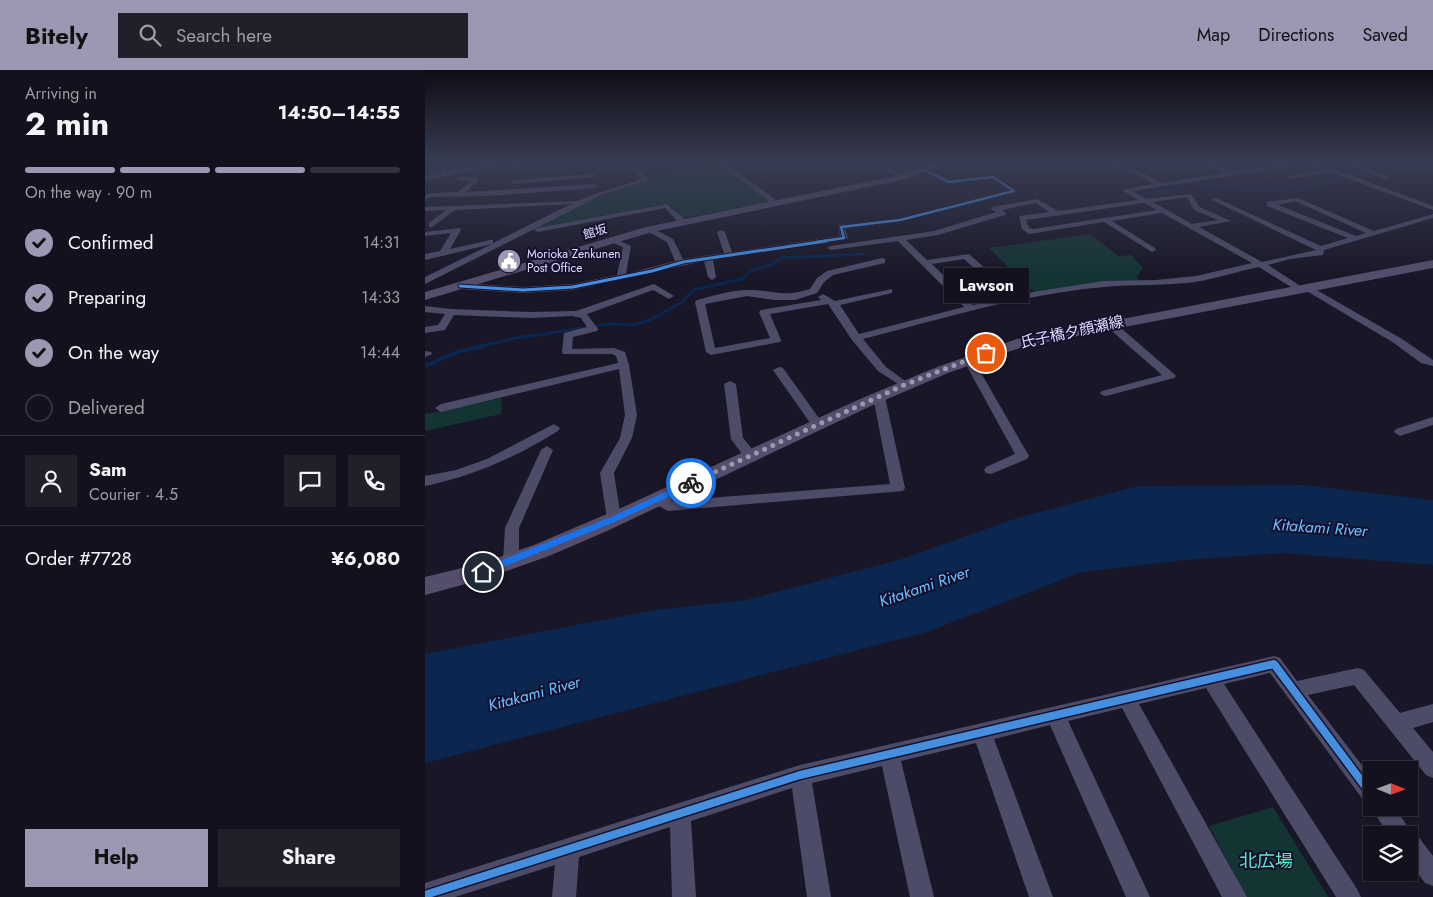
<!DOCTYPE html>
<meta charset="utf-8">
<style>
:root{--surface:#13111d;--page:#201f2a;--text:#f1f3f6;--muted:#9d9da4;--line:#32313b;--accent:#9a98b3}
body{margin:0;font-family:Jost,"Noto Sans JP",sans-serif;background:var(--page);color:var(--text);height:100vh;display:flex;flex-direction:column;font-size:19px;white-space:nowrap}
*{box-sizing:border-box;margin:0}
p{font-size:16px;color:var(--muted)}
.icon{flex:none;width:28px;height:28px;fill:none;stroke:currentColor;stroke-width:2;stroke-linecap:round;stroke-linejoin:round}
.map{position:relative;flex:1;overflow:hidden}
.panel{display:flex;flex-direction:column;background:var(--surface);width:425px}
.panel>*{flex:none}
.needle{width:32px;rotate:91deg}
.fabs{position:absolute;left:938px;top:691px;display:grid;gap:10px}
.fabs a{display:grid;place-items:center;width:55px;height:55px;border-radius:0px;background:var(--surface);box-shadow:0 1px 4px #0004,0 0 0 1px var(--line);font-size:25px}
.pin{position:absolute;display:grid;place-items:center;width:42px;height:42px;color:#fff;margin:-21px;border:2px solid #fff;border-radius:50%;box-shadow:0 1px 5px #0007}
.courier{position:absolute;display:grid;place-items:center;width:50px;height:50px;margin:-25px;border:4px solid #1a73e8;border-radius:50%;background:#fff;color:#222;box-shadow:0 1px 6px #0007}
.bubble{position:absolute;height:35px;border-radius:0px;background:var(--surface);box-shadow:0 1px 4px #0004,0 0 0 1px var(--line);font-size:16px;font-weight:700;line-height:35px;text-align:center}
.overview em{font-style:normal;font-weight:700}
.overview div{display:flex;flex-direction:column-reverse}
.overview{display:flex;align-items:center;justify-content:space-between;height:85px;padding:0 25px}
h1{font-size:32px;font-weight:700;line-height:38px}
.bar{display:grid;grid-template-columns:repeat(4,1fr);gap:8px 5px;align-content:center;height:60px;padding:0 25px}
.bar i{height:6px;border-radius:4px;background:var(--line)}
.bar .selected{background:var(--accent)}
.bar p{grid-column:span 4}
.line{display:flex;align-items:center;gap:12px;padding:0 25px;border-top:1px solid var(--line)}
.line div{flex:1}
.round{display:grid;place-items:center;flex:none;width:52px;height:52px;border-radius:0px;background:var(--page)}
ol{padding:0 25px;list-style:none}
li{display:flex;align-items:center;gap:15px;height:55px}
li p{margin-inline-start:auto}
li .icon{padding:5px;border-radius:50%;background:var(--accent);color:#111;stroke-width:4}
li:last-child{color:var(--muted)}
li i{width:28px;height:28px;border:2px solid var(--line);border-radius:50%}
.button{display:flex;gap:10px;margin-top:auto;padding:10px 25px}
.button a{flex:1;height:58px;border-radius:0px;background:var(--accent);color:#111;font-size:20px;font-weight:700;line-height:58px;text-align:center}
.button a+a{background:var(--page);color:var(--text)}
header{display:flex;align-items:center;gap:30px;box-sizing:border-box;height:70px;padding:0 25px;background:var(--accent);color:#111}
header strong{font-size:24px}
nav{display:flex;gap:28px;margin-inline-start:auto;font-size:18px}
.search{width:350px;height:45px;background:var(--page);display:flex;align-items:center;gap:12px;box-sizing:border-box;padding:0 18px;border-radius:0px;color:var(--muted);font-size:19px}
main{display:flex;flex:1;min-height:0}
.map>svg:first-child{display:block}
.green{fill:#143434}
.water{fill:#0b264f}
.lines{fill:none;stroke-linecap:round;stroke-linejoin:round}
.stream-far2{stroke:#0b264f;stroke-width:2.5}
.stream-far1{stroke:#0b264f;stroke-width:3}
.stream{stroke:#0b264f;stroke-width:4}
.minor{fill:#4c4c68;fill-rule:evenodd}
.major{fill:#554d6c;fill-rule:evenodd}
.rail-casing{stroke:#465d6f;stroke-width:3}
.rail{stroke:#14102e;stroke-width:2;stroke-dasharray:5.5;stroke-linecap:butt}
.cycleway-far2-casing{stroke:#14102e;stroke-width:4.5}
.cycleway-far1-casing{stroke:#14102e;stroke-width:5}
.cycleway-casing{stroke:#14102e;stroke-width:11}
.cycleway-far2{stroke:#468fdf;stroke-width:2.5}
.cycleway-far1{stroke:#468fdf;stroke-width:3}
.cycleway{stroke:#468fdf;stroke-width:8}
.route{fill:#1a73e8}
.done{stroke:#9a98b3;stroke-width:5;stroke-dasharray:0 9}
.labels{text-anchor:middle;stroke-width:4;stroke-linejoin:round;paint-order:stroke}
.far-street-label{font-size:12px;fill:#e0ddff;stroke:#14102e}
.far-poi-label{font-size:12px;fill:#e0ddff;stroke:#14102e;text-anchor:start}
.street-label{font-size:15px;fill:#e0ddff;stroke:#14102e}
.water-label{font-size:16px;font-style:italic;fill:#6bc1ff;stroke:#14102e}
.near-park-label{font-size:18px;fill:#61e8c0;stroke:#14102e}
</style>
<header>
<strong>Bitely</strong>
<div class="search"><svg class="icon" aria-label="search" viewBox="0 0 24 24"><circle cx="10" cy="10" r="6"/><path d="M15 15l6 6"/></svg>Search here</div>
<nav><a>Map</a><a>Directions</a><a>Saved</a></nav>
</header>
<main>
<section class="panel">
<div class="overview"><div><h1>2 min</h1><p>Arriving in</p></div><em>14:50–14:55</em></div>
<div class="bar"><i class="selected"></i><i class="selected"></i><i class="selected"></i><i></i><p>On the way · 90 m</p></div>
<ol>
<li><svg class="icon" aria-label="check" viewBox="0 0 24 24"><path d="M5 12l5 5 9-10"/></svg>Confirmed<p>14:31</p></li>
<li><svg class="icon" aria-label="check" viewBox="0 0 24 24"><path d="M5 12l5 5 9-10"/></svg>Preparing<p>14:33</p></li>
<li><svg class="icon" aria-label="check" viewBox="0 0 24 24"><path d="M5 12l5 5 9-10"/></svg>On the way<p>14:44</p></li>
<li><i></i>Delivered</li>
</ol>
<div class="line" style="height:90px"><a class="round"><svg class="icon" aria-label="person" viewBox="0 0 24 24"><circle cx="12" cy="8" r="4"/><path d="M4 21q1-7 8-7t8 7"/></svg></a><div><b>Sam</b><p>Courier · 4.5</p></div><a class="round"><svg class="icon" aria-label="chat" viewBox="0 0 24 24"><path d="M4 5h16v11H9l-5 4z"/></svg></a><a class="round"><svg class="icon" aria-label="phone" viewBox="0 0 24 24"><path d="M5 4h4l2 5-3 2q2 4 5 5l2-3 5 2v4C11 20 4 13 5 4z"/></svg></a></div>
<div class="line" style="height:65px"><div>Order #7728</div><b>¥6,080</b></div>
<div class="button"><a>Help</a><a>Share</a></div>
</section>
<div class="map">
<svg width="1008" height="827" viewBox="0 0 1008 827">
<rect width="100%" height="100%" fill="#191727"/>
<g class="green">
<path d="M293,93L344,132L259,148L244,133L104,161C145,140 178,122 223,111L220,105Z"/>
<polygon points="666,164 693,186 706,185 718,198 712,207 714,211 609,222 564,178"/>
<polygon points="77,328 76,344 0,361 0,344"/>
<polygon points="848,737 903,827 821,827 784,756"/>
</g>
<polygon class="water" points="878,415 1008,430 1008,495 858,483 760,490 657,502 502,562 0,693 0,584 230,540 321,530 477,489 592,448 713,416"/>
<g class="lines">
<polyline class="stream-far2" points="716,125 749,119 752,115 768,112 782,117 796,116 844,120 865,117 882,118 932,103 998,91"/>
<polyline class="stream-far1" points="53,277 91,268 186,254 208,255 225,250 257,232 268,220 317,209 327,200 347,195 356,188 438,184"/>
<polyline class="stream" points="0,296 32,282 58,276"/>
<g class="minor">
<polygon points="84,91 97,91 95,93 168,91 165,93 86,97 83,95 0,110 0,106"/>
<polygon points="205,91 216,91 208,94 223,109 223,111 176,125 159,134 0,214 0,207 67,174 0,190 0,184 15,181 26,163 0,166 0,162 35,158 36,160 25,179 65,170 68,170 68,173 146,134 30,140 7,157 4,157 4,153 21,140 0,141 0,137 153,131 172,123 217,109 201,93"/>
<polygon points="291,91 298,91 354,132 347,134"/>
<polygon points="444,91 452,91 480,107 475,108"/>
<path d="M682,91H688V94L716,102L736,113L800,103L772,91H781L808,101L829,98L807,91H817L835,97L863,91L895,94L1008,136V140L905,102L863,109V107L899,99L870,93L856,98L707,121L721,129L766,124L775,137L806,151L774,157L837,192L891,180L787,130V128H791L896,176L923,168L842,136V132L873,128L949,161L1008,144V148L899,180L898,185L865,189L843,195L877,217V221L874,222L834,197L829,198C810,202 790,209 770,212C740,216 709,214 679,217C597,224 517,249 438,269L461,297L483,313L485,315L479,318L453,301L427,270L403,234L345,244L356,270L355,272L286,285L281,282L270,232L272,230C287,226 307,220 323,220C349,220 357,228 385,219L392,208L402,201L457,188L460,189V193L408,205L399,212L392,223L370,230H349L322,226L280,234L290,278L345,268L334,242L336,240L396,230L393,227L398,224L410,231L467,219V223L415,235L434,264L539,237L473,171L406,180L402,178L406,176L509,161L571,142L566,139L567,137L612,129L633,141L713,130L697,120L728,114L712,104L683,96ZM762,127L769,140L793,150L767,154L728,132ZM870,131L941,163L931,166L853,135ZM611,133L624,142L594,146L597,159L604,164L679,152L727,182L731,180L730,178L687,151L737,143L827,193L771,206L731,210L679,211L608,222L548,235L533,220L572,213V209L544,184L502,190L481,170L513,165L580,145L581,143L577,140ZM719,133L731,140L608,159L604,158L601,150ZM539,189L562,210L529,216L507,194Z"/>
<polygon points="912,91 929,94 960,91 936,96 966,108 961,109"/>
<polygon points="982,91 991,91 1008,96 1008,100"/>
<polygon points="499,98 525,110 568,105 592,121 475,152 420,159 423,168 419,170 288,190 291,207 287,210 283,207 279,191 148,220 98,223 35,219 30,216 35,213 98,217 148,214 192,205 198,177 185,172 185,168 188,168 206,176 201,204 250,191 242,172 222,161 221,159 225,157 248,169 258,189 299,183 292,162 296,160 300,162 307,182 415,166 413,155 475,148 583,120 567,109 524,114 497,101 496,100"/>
<polygon points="168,104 170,105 170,107 88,114 85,112 88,110"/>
<polygon points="34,107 52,107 55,109 41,122 169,114 172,116 169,118 62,126 6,127 0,130 0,125 5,123 33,122 46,111 32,110 31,109"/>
<polygon points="242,134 261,150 261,154 255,154 240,138 113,162 109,160 113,158"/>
<polygon points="229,214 249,226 244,229 228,220 162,244 173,259 172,261 148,267 147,279 189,278 200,282 204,295 212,345 207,368 189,403 196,449 194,453 189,454 184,453 182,449 175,403 195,368 200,345 194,299 16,342 10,338 16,334 193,293 191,286 187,284 138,284 137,282 139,263 162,257 156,248 147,246 106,248 29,245 20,260 0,263 0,257 13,255 20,244 0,242 0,236 26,239 106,242 151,241"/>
<polygon points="883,215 977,269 1008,290 1008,296 996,293 969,273 880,220 880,216"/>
<polygon points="685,251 689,252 749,304 751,306 749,308 681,326 677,325 675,323 677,321 737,305 681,256 680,254"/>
<polygon points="0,281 6,282 7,284 0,287"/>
<polygon points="543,286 548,289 604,386 602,389 566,404 561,403 559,400 561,397 590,384 538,289"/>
<polygon points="354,297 358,298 396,351 398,354 396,357 388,357 348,300"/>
<polygon points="305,311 311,314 318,368 332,385 330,388 320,388 306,369 299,314"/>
<polygon points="454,323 460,327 480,418 478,421 243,441 226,432 224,429 226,426 231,424 245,431 465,414 448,327"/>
<polygon points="1008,347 1008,355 975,366 969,362 971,359"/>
<path d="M129,354L135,358L133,361C91,387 49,406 0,416V406L31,400L62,389Z"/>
<polygon points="122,376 128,380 94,458 94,491 92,495 86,497 80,495 78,491 80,458 116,380"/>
<polygon points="849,586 855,588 872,611 933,598 939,600 975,643 1008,634 1008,652 988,658 1008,682 1008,708 1001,705 929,615 883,625 946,707 946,735 939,731 845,603 799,614 932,819 936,827 911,827 781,618 714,634 822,827 797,827 697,638 643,651 725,827 701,827 625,655 569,669 628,827 604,827 551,673 476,691 509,827 485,827 457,696 387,713 406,827 382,827 367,718 266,751 271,827 247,827 245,757 154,787 151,827 127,827 130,795 30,827 0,827 0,813 375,695"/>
<polygon points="946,738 970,738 987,763 992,765 1008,786 1008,816 1000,813 984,791 984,765 964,765"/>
</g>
<g class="major">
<polygon points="517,91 529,91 477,110 227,162 0,230 0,222 221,157 475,105"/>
<polygon points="1008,190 1008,198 600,276 523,303 446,336 182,461 124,486 59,509 0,525 0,507 57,493 109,475 196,438 435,329 512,297 592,269"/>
</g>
<g class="rail-casing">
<polyline id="rail" points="0,105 82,91"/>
</g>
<use href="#rail" class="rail"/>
<g class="cycleway-far2-casing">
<polyline id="cycleway-far2" points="392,172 419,168 416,157 475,150 589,121 568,107 524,112 499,100"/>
</g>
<g class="cycleway-far1-casing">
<polyline id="cycleway-far1" points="35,216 98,220 148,217 227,201 258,192 401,171"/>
</g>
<g class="cycleway-casing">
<polyline id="cycleway" points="0,825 375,705 849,594 946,724"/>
</g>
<use href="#cycleway-far2" class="cycleway-far2"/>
<use href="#cycleway-far1" class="cycleway-far1"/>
<use href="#cycleway" class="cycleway"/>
</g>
<linearGradient id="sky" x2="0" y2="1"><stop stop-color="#0e0d15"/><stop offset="0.44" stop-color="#383c52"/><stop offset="1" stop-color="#383c52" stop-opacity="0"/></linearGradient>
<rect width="1008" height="207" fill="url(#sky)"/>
<polygon class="route" points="266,410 269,411 269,415 192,451 61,504 54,504 53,502 54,499 186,447"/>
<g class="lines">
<polyline class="done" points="266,413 479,315 561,283"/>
</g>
<defs>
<g id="civic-disc" transform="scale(1.25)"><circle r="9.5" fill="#9a98b3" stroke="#14102e"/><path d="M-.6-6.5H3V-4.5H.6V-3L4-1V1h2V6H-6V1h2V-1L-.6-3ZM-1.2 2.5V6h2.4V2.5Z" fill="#fff"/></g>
</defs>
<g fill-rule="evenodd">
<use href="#civic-disc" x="84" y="191"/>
</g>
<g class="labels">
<g class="far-street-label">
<text transform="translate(170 162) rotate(-17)" y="4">館坂</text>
</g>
<g class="far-poi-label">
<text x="102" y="188">Morioka Zenkunen<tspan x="102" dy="14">Post Office</tspan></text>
</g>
<g class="street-label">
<text transform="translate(647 262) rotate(-12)" y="5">氏子橋夕顔瀬線</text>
</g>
<g class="water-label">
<text transform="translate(895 457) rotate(4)" y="6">Kitakami River</text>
<text transform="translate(499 516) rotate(-19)" y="6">Kitakami River</text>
<text transform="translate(109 623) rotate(-15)" y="6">Kitakami River</text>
</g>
<g class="near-park-label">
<text x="841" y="797">北広場</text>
</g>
</g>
</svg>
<div class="fabs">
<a><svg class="needle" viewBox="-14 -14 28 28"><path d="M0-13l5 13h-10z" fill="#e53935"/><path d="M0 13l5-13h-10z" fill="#9d9da4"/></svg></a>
<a><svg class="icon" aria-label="layers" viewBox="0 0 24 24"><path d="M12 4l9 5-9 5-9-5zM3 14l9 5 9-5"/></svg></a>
</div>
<div class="pin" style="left:561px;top:283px;background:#ea580c"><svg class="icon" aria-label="bag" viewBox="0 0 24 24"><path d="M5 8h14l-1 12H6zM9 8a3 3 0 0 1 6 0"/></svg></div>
<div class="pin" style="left:58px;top:502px;background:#1f2937"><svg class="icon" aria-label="home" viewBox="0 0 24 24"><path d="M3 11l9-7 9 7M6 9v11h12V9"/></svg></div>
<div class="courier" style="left:266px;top:413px"><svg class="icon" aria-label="bike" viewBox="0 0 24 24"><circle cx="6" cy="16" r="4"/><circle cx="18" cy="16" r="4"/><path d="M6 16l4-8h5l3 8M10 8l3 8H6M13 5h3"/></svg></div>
<div class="bubble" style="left:519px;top:198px;width:85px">Lawson</div>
</div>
</main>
